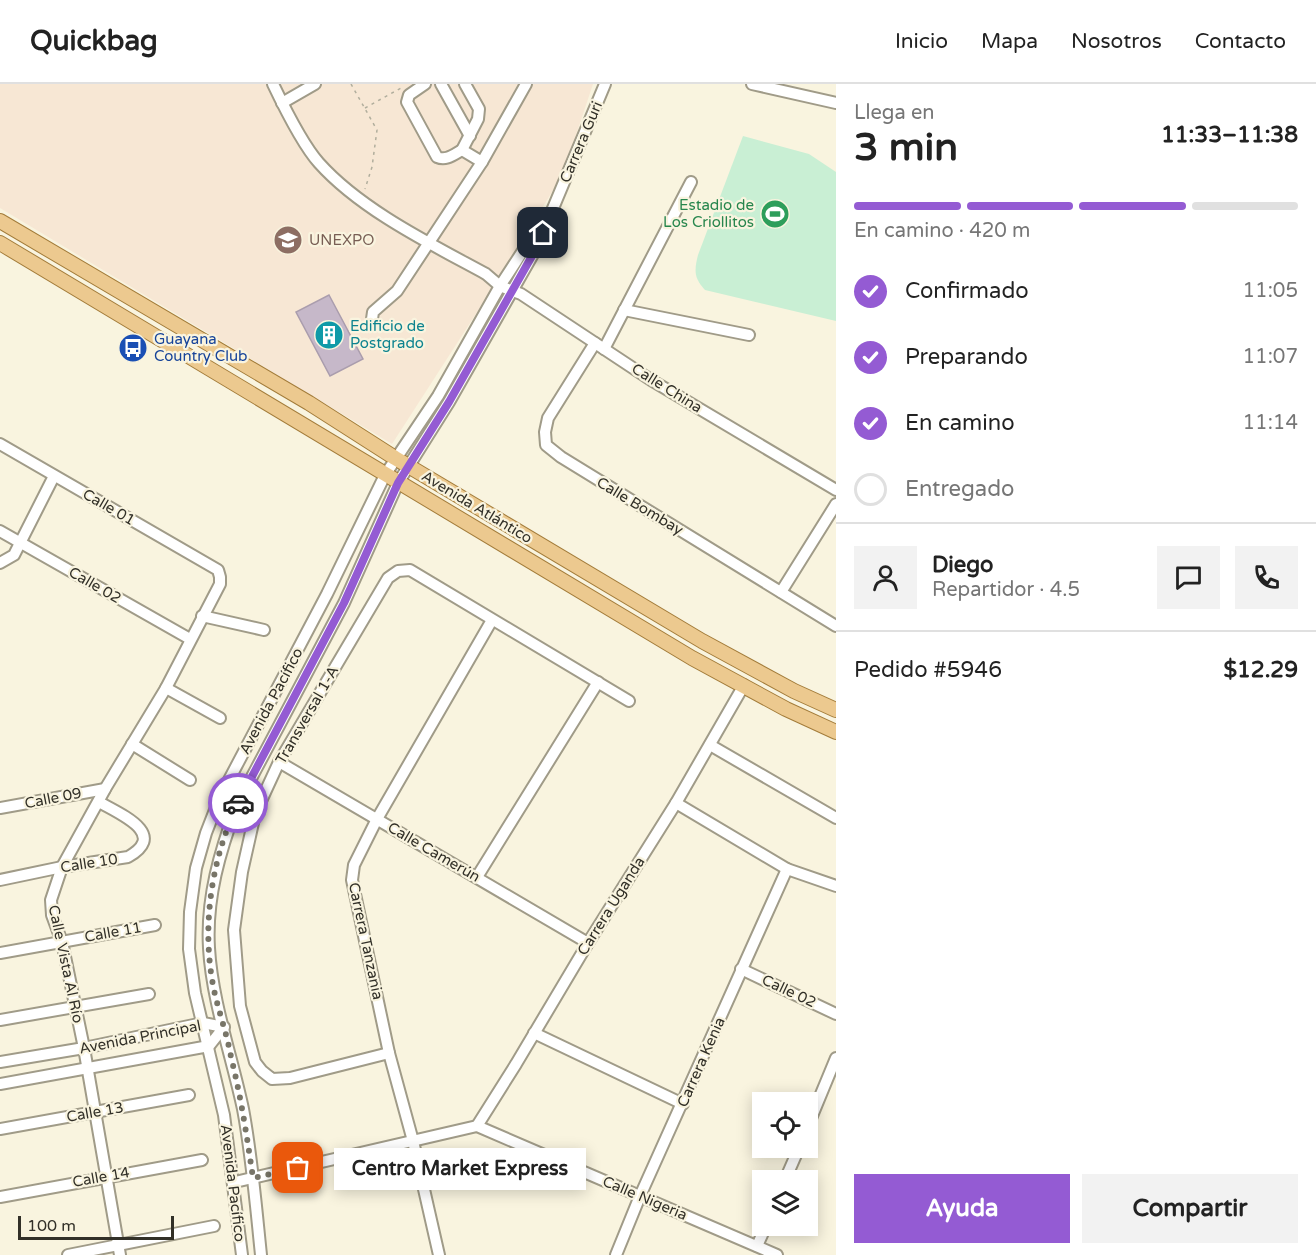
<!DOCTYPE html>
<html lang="es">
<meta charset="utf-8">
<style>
:root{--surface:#fff;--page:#f2f2f2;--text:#222;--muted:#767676;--line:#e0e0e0;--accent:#945bd3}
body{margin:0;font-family:"Varela Round",sans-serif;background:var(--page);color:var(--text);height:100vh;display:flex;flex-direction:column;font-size:22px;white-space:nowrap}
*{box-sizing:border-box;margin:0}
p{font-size:20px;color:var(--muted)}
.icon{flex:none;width:33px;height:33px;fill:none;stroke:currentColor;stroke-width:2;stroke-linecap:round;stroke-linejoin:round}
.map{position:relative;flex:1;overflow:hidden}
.drawer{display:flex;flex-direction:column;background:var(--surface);width:480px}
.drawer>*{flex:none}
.buttons{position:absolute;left:752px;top:1008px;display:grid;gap:12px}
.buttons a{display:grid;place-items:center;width:66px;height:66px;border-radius:0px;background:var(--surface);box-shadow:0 3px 15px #0003;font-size:30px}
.scale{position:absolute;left:18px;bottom:15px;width:156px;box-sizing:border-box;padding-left:6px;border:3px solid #323028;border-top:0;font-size:16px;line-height:21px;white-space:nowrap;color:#323028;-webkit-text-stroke:4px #f9f4df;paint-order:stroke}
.pin{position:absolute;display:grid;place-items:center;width:51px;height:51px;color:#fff;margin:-26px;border-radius:12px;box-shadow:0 3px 9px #0006}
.courier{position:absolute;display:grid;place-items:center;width:60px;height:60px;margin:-30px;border:4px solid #945bd3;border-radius:50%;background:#fff;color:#222;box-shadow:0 2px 8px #0007}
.bubble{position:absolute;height:42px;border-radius:0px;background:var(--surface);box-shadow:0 3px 15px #0003;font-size:20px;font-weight:700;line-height:42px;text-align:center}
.headline em{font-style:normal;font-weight:700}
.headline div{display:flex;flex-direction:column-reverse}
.headline{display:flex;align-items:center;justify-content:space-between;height:102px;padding:0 18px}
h1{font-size:39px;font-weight:700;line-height:45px}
.bar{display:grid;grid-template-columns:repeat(4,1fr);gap:9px 6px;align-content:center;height:72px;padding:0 18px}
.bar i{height:8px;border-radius:4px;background:var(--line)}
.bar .current{background:var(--accent)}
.bar p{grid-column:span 4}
.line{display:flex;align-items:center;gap:15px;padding:0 18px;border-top:2px solid var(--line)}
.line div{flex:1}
.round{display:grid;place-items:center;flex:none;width:63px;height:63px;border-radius:0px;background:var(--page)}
ol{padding:0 18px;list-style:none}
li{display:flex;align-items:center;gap:18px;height:66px}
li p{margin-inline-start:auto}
li .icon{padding:6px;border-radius:50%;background:var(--accent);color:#fff;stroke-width:4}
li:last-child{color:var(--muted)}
li i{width:33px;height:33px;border:3px solid var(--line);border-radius:50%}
.button{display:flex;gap:12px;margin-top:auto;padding:12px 18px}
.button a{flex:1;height:69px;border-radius:0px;background:var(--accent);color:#fff;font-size:24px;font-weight:700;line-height:69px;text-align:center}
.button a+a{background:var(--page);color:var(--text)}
header{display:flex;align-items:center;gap:36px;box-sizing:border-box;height:84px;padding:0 30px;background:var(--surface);border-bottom:2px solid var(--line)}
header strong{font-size:28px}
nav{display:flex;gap:33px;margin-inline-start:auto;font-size:21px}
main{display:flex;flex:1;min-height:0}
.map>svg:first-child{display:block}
.education{fill:#f7e7d4}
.green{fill:#c9efd4}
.building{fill:#c6b8c9;stroke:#aa9dad;stroke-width:1.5}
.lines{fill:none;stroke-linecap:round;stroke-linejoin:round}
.minor-casing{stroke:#a09b88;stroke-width:14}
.major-casing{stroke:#a37c3a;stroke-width:16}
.path{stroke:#b1ae9d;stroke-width:1.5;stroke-dasharray:3 4.5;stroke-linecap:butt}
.minor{stroke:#fff;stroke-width:10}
.major{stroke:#ecc98f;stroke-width:14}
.done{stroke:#787568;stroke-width:6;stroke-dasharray:0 10.8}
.route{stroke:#945bd3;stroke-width:8}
.labels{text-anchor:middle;stroke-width:4.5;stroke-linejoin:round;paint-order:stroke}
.street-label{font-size:15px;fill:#323028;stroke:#f9f4df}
.leisure-label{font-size:15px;fill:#27864d;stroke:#f9f4df;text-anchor:end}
.education-label{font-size:15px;fill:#785e54;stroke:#f9f4df;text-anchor:start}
.culture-label{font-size:15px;fill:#0d838f;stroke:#f9f4df;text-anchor:start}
.transit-label{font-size:15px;fill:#164399;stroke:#f9f4df;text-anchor:start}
</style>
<header>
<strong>Quickbag</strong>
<nav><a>Inicio</a><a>Mapa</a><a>Nosotros</a><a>Contacto</a></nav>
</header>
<main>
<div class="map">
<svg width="836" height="1171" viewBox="0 0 836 1171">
<rect width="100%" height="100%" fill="#f9f4df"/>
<polygon class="education" points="0,0 593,0 563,90 503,188 392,360 0,124"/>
<path class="green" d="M743,52L809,70L836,88V237L705,206C694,194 694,187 698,171Z"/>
<polygon class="building" points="329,211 363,275 330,292 296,228"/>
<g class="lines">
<g class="minor-casing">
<g id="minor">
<path d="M273,0C284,23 302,60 319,79C361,126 431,160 486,190L500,202L521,210L651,296L836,406"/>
<path d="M425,0L409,11L407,18L437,73C446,77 453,71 462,66"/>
<polyline points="441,0 470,52"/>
<polyline points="465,0 479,25 478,35 462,66 482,78"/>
<polyline points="752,0 836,19"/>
<polyline points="282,19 315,0"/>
<polyline points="624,226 749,251"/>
<polyline points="374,239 372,235 373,228 397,207 482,78 526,0"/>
<polyline points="595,259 548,334 545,348 546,361 561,373 836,542"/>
<polyline points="604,265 691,98"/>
<polyline points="0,360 218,486 220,493 220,500 166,604 105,705 62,783 51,816 52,831 62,858 84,964 120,1171"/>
<polyline points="0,447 190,555"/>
<polyline points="0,479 14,471 54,392"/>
<polyline points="781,508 836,420"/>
<polyline points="202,532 264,546"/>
<polyline points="166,604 220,634"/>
<polyline points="132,660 190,696"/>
<polyline points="710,661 836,734"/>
<polyline points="279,678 588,859"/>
<polyline points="676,719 787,785 836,802"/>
<polyline points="0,724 105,705"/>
<polyline points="477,793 598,598"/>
<path d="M0,796L62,783L128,773C169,750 120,730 99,718"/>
<polyline points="0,869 155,841"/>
<polyline points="741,885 836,930"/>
<polyline points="0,936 149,910"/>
<polyline points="534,949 683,1020"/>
<polyline points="389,969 290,994 272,995 262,987 255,978 240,922 234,846 242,788 255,730 279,678 388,494 398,487 410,486 629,617"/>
<polyline points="0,978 84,964 203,939 224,943 209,962 0,1000"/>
<polyline points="477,1042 516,980 588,859 676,719 744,601"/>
<polyline points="807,1044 836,974"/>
<polyline points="0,1045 189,1011"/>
<polyline points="785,1096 799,1064"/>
<polyline points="235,1098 477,1042 777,1171"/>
<polyline points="0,1113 202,1076"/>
<polyline points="757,1162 766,1142"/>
<polyline points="68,1171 214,1142"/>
<polyline points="242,1171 224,1031 195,909 189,865 190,828 196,784 206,749 220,713 327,510 385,391 438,312 500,202 543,136"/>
<path d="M261,1171C256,1123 252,1073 243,1025C232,973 212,917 209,864C206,814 220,767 237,721L344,519L398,399L449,318L536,165L605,0"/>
<polyline points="439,1171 413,1057 389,969 352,796 354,781 377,735 492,536"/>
<polyline points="616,1171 640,1112 787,785"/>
</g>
</g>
<g class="major-casing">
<g id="major">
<polyline points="0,137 309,319 395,374 702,557 794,607 836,626"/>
<polyline points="0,159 692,574 786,625 836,648"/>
</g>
</g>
<g class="path">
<polyline points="351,0 377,46 372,83 365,105"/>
<polyline points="365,24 401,4"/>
</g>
<use href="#minor" class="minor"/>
<use href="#major" class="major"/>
</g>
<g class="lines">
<path class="done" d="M238,719C211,776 201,844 214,906C219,929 227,950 231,973C241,1013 247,1053 253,1094L298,1084"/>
<polyline class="route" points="238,719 344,519 398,399 449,318 536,165 543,149"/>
</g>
<defs>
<g id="stadium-disc" transform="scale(1.5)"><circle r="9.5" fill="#2e9e5b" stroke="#f9f4df"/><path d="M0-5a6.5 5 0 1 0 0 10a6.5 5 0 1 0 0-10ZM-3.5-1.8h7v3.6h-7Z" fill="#fff"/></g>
<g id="university-disc" transform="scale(1.5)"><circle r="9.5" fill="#8d6e63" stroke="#f9f4df"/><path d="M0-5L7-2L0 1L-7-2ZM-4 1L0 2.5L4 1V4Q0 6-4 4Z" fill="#fff"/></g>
<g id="building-disc" transform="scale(1.5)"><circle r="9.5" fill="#0f9aa8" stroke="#f9f4df"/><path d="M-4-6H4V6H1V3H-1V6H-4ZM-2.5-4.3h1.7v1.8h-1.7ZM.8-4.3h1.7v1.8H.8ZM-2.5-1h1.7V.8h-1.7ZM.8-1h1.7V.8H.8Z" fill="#fff"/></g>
<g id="bus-disc" transform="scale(1.5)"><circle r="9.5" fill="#1a4fb4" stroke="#f9f4df"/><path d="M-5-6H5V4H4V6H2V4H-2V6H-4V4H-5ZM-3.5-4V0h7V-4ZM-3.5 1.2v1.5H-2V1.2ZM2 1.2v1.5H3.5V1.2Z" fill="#fff"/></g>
</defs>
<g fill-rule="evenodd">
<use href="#stadium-disc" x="775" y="130"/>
<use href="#university-disc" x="288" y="156"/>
<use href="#building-disc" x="329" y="251"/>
<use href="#bus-disc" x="133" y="264"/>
</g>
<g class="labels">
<g class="street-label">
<text transform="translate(581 58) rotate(-67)" y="5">Carrera Guri</text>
<text transform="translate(667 304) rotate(32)" y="5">Calle China</text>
<text transform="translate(640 422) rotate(31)" y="5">Calle Bombay</text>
<text transform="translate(109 423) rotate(30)" y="5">Calle 01</text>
<text transform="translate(477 423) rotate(31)" y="5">Avenida Atlántico</text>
<text transform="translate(95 501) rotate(30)" y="5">Calle 02</text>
<text transform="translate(271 617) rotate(-62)" y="5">Avenida Pacífico</text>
<text transform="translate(307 631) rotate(-60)" y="5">Transversal 1-A</text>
<text transform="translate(53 714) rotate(-11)" y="5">Calle 09</text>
<text transform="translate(434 768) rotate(30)" y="5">Calle Camerún</text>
<text transform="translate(89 779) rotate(-9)" y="5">Calle 10</text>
<text transform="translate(611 822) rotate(-58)" y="5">Carrera Uganda</text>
<text transform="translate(113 848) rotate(-10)" y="5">Calle 11</text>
<text transform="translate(366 857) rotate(78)" y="5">Carrera Tanzania</text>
<text transform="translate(66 880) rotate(78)" y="5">Calle Vista Al Río</text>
<text transform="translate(789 907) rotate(25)" y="5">Calle 02</text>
<text transform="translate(140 953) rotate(-11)" y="5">Avenida Principal</text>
<text transform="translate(701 978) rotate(-66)" y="5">Carrera Kenia</text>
<text transform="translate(95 1028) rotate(-10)" y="5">Calle 13</text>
<text transform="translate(101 1093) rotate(-10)" y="5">Calle 14</text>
<text transform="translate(233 1099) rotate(83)" y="5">Avenida Pacífico</text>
<text transform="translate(645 1114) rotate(23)" y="5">Calle Nigeria</text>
</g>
<g class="leisure-label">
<text x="754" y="126">Estadio de<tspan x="754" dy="17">Los Criollitos</tspan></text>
</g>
<g class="education-label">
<text x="309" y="161">UNEXPO</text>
</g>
<g class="culture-label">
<text x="350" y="247">Edificio de<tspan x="350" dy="17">Postgrado</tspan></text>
</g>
<g class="transit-label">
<text x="154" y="260">Guayana<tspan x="154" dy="17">Country Club</tspan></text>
</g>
</g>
</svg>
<div class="buttons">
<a><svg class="icon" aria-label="locate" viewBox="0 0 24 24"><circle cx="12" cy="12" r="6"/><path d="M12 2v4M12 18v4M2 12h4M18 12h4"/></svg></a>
<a><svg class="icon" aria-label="layers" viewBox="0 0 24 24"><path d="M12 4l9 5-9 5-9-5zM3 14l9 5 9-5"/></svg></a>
</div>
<div class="scale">100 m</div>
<div class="pin" style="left:298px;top:1084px;background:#ea580c"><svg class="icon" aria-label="bag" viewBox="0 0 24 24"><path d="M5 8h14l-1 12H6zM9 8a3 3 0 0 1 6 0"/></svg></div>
<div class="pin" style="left:543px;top:149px;background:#1f2937"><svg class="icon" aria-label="home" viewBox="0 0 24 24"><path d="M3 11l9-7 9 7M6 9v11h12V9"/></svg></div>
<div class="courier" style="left:238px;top:719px"><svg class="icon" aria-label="car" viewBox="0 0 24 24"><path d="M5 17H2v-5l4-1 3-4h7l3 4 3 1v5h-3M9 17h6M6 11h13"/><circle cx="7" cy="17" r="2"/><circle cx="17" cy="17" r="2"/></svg></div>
<div class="bubble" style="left:334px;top:1064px;width:252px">Centro Market Express</div>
</div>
<section class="drawer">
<div class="headline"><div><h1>3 min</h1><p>Llega en</p></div><em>11:33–11:38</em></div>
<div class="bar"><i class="current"></i><i class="current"></i><i class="current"></i><i></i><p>En camino · 420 m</p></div>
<ol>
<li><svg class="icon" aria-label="check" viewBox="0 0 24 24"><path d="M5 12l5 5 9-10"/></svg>Confirmado<p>11:05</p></li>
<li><svg class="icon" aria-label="check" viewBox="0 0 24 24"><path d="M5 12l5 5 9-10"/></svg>Preparando<p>11:07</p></li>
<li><svg class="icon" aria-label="check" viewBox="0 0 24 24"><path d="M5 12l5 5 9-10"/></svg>En camino<p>11:14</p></li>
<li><i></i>Entregado</li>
</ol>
<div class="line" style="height:108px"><a class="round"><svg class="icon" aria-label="person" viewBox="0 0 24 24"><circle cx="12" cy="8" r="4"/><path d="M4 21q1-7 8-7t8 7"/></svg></a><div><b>Diego</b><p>Repartidor · 4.5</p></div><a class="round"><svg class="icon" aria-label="chat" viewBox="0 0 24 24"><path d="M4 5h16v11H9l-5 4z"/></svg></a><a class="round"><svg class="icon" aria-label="phone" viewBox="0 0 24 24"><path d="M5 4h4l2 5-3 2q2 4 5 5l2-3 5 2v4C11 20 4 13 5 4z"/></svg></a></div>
<div class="line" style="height:78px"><div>Pedido #5946</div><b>$12.29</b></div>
<div class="button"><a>Ayuda</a><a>Compartir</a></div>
</section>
</main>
